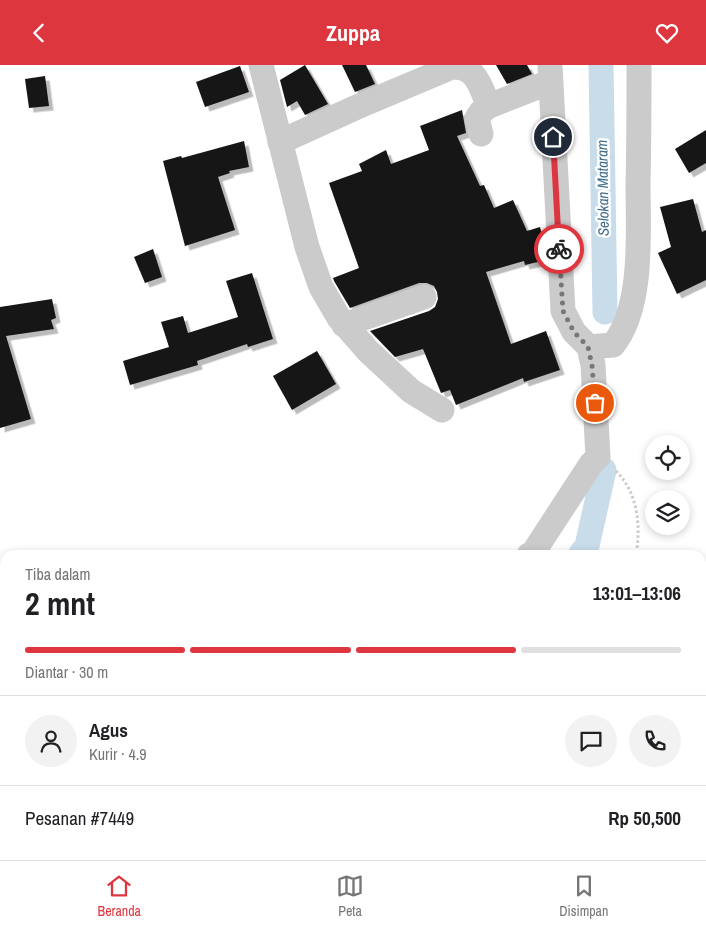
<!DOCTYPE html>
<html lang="id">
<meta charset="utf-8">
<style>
:root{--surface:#fff;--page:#f2f2f2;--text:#202124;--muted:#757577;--line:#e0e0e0;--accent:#de363f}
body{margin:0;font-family:"Archivo Narrow",sans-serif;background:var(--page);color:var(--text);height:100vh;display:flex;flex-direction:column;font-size:19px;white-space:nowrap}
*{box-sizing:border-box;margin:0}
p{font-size:16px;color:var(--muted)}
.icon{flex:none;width:28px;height:28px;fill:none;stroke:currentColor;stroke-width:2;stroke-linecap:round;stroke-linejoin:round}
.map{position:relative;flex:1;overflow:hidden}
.drawer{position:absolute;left:0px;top:485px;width:706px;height:310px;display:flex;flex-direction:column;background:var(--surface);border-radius:15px 15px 0 0;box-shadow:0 2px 8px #0003}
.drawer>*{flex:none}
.tools{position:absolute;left:645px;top:370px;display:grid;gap:10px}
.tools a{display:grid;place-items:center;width:45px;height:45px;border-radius:50%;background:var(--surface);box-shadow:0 2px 8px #0003;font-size:25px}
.pin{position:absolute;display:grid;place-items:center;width:42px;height:42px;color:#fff;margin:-21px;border:2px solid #fff;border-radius:50%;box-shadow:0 1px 5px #0007}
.courier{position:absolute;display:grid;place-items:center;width:50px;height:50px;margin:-25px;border:4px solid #de363f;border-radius:50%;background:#fff;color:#222;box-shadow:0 1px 6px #0007}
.summary em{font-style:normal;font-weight:700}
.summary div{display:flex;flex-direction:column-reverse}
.summary{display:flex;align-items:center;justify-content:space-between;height:85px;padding:0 25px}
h1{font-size:32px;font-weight:700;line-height:38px}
.bar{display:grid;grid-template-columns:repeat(4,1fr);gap:8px 5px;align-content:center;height:60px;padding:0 25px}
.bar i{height:6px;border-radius:4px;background:var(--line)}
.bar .active{background:var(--accent)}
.bar p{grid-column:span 4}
.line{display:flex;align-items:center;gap:12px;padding:0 25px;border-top:1px solid var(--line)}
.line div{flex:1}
.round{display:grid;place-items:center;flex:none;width:52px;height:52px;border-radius:26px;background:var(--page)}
header{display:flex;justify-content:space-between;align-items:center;height:65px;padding:0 25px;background:var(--accent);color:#fff;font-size:22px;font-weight:700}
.tabs{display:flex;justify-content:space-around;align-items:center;height:70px;border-top:1px solid var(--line);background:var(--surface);font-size:14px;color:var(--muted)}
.tabs a{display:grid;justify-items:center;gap:2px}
.tabs .active{color:var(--accent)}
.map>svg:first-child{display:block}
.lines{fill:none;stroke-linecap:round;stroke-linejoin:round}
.canal{stroke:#c8dcea;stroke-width:25}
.building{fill:#151515;filter:url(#shadow)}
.path{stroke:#cbcbcb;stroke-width:3;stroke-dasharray:2.5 2.5;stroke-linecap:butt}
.minor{stroke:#cbcbcb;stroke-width:25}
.done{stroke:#777;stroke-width:5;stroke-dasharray:0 9}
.route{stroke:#de363f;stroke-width:6}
.labels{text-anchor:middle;stroke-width:5;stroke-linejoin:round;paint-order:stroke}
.water-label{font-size:15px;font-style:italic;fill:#3f6d8c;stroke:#fff}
</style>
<header><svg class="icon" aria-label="back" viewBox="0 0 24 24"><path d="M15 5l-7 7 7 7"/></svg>Zuppa<svg class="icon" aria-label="heart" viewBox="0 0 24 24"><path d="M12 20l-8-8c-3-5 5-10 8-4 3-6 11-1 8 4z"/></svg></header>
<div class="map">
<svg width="706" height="795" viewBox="0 0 706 795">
<defs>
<filter id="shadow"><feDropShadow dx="4.5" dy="4.5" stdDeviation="0" flood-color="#0004"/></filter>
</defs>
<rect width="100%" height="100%" fill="#fff"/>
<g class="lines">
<g class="canal">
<polyline points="601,0 605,247"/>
<polyline points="580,490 587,481 604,405"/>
<polyline points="310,795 313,790"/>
</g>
</g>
<g class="building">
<polygon points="305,0 328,39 305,50 297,36 287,42 280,15"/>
<polygon points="342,0 366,0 375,19 355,27"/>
<polygon points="496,0 527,0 532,9 507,19"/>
<polygon points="240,1 249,27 205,42 196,17"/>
<polygon points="45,11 49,41 29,43 25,14"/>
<polygon points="462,45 466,68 457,71 480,121 484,120 494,143 513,135 527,166 540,162 545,180 546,195 525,200 524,196 486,207 511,279 546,266 560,305 524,317 523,313 456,340 450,325 441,328 423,284 395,292 370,266 429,246 435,242 438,234 437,227 434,221 427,218 419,218 350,243 334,216 333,213 359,203 329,118 362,106 359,99 386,85 391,99 429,85 420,61"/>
<polygon points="706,65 706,98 689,108 675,84"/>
<polygon points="244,76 249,102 229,106 230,108 218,112 235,165 185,181 163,96 181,91 182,93"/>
<polygon points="693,134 702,167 706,165 706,215 677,229 658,188 671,182 660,142"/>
<polygon points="153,184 162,212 145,218 134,192"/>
<polygon points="252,208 273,274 248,282 247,279 197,296 198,300 130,320 123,296 169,282 161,257 183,251 188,268 238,252 226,216"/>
<polygon points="52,234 56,253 51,255 54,264 6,271 31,354 0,363 0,242"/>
<polygon points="317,286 336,319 292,345 273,311"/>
</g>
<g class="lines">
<g class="path">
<path d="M616,406C638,428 641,461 636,490"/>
<polyline points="579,790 579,795"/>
<polyline points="357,795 361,790"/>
</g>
<g class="minor">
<polyline points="261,0 307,182 321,222 339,253 368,286 411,326 442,345"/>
<polyline points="481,69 477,53 481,47 489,41 550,17"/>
<path d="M280,77L357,42L452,2C477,1 480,22 489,41"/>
<polyline points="344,260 424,232"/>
<path d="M589,282L613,280C644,242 638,166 638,118C639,79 639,39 639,0"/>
<polyline points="529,490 533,488 591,399 598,392 593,300 589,282 574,267 563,246 550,0"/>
<polyline points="247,795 250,790"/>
</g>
</g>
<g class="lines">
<polyline class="done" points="559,184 563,246 574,267 588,282 592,300 595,338"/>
<polyline class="route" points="553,72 559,184"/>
</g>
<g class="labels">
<g class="water-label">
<text transform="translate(603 123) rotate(-91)" y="5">Selokan Mataram</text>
</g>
</g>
</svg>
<div class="tools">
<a><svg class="icon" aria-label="locate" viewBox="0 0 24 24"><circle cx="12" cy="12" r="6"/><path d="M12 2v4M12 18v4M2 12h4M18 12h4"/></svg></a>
<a><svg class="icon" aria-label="layers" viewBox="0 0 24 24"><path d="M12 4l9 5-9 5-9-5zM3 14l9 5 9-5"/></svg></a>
</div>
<div class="pin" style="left:595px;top:338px;background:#ea580c"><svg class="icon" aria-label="bag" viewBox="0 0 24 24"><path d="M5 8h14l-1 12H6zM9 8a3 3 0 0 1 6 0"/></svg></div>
<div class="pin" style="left:553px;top:72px;background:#1f2937"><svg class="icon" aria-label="home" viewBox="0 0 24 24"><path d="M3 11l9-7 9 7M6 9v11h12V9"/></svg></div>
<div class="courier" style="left:559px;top:184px"><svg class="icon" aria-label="bike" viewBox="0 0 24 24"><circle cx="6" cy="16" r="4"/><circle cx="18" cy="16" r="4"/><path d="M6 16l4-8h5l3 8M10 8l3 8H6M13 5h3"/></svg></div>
<section class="drawer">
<div class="summary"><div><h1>2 mnt</h1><p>Tiba dalam</p></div><em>13:01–13:06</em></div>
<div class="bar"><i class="active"></i><i class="active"></i><i class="active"></i><i></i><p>Diantar · 30 m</p></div>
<div class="line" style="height:90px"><a class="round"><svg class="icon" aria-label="person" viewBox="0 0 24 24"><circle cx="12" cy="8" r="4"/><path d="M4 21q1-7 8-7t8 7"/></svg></a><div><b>Agus</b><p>Kurir · 4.9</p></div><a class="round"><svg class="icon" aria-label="chat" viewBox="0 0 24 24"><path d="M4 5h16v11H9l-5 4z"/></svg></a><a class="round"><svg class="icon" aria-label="phone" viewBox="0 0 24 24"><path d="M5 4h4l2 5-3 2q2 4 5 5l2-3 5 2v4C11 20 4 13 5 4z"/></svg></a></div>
<div class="line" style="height:65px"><div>Pesanan #7449</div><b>Rp 50,500</b></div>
</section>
</div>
<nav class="tabs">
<a class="active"><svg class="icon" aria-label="home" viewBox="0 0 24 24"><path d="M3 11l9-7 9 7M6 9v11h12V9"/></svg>Beranda</a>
<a><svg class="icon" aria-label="map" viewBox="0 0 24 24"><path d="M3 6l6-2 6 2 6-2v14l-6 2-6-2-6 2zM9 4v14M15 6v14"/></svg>Peta</a>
<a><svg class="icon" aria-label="saved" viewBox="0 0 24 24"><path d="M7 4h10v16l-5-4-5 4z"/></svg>Disimpan</a>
</nav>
